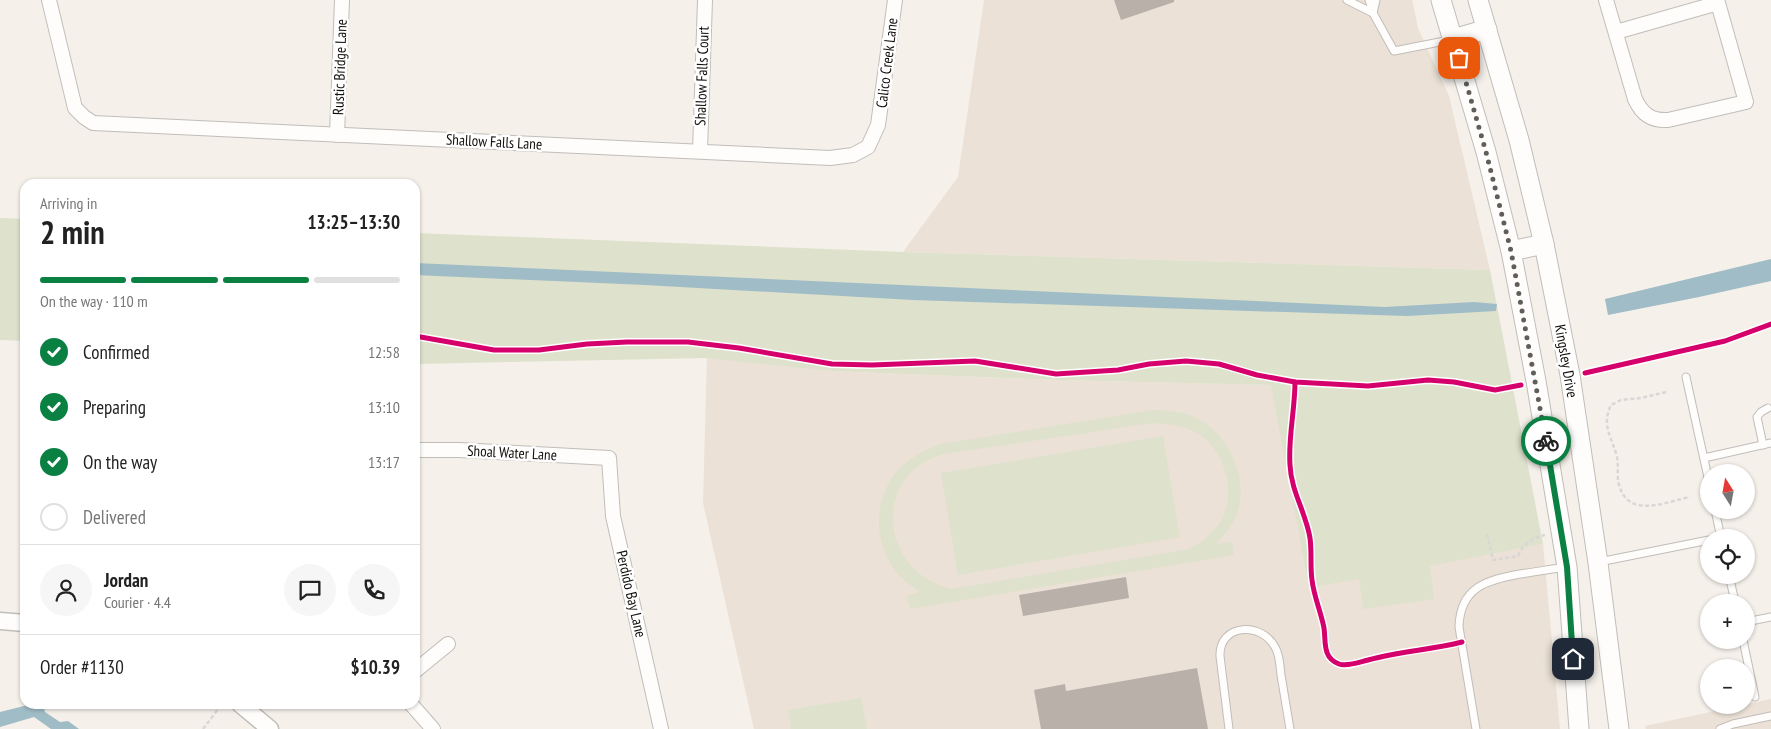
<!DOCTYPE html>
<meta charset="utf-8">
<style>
:root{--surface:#fff;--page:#f6f6f6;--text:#222;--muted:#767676;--line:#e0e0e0;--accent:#0b8043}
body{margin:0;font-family:"PT Sans Narrow",sans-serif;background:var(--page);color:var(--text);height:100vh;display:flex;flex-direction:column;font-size:19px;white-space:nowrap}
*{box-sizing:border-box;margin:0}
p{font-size:16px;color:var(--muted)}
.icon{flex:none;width:28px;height:28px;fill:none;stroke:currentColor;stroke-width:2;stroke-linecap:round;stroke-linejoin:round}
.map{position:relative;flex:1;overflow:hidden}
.drawer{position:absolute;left:20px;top:179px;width:400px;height:530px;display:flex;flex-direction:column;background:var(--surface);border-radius:15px;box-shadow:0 1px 4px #0004}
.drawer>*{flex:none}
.needle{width:32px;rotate:349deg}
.controls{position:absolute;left:1700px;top:464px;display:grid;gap:10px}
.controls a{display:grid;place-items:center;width:55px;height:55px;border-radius:50%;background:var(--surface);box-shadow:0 1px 4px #0004;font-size:25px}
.pin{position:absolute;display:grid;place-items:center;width:42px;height:42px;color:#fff;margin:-21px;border-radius:10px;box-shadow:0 2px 8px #0006}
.courier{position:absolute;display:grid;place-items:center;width:50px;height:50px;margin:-25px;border:4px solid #0b8043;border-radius:50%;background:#fff;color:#222;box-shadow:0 1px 6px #0007}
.summary em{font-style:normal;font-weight:600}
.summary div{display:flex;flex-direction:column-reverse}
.summary{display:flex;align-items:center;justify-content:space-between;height:85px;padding:0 20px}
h1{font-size:32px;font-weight:600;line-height:38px}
.bar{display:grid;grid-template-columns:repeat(4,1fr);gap:8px 5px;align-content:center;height:60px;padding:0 20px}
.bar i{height:6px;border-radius:4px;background:var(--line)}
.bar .active{background:var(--accent)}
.bar p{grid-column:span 4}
.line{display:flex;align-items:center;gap:12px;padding:0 20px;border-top:1px solid var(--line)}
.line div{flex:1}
.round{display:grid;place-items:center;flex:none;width:52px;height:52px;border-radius:26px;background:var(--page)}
ol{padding:0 20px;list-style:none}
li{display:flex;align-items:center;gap:15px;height:55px}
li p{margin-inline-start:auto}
li .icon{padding:5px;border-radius:50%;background:var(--accent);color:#fff;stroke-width:4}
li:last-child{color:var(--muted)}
li i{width:28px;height:28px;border:2px solid var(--line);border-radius:50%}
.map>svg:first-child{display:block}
.built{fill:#ebe1d6}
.green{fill:#dee1cb;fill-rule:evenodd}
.water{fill:#a0bcc6}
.building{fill:#b9b0aa}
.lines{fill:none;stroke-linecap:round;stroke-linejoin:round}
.service-casing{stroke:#c1bdb9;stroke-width:9}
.minor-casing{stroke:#c1bdb9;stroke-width:16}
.tertiary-casing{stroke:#c1bdb9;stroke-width:19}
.secondary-casing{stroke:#c1bdb9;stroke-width:21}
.path{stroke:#d9d7d6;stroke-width:2.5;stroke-dasharray:4 2.5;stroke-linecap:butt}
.service{stroke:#fefdfc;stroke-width:7}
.minor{stroke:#fefdfc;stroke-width:14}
.tertiary{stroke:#fefdfc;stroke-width:16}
.secondary{stroke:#fefdfc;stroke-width:19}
.cycleway-casing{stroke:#fff;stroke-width:8}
.cycleway{stroke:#d6006c;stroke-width:5}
.done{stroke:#615e5a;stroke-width:5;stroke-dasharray:0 9}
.route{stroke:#0b8043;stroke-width:6}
.labels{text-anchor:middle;stroke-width:5;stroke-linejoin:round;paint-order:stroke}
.street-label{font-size:15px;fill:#120f0c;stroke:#fff}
</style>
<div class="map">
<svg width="1771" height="729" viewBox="0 0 1771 729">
<rect width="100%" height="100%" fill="#f5f0ea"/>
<g class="built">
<polygon points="984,0 1412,0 1418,28 1449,96 1490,270 903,252 958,177"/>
<polygon points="707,355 833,371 1058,380 1272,385 1309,588 1543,544 1560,729 754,729 703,503"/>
<polygon points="1771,699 1771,729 1646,729 1645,726"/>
</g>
<g class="green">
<polygon points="0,218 25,219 25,341 0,340"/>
<polygon points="415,233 903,252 1490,270 1543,544 1430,566 1434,599 1363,609 1359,579 1309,588 1271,385 1058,380 833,371 706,358 415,364"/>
<path d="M1154,410C1167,411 1180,411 1192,416C1228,430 1251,480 1236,516C1232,527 1224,535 1216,544L1232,542L1234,555L910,609L907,596L920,592C910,585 901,579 894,569C872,539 874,494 901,467C913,456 926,449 941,444ZM1152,423C1168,424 1183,425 1197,433C1226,450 1238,496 1219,524C1211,535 1201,542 1190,549L952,589C881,574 869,476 943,454Z"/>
<polygon points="1163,436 1180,537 958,575 941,473"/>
<polygon points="861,698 867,729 791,729 788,710"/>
</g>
<g class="water">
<polygon points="1771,259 1771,281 1699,297 1608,315 1605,299"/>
<polygon points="415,263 1385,307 1474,302 1497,304 1496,311 1407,316 913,300 645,285 415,275"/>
<polygon points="32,704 43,704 45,712 60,722 68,721 79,729 51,729 34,717 0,727 0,712"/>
</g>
<g class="building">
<polygon points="1114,0 1174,0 1174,2 1121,20"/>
<polygon points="1126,577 1129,598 1023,616 1019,595"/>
<polygon points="1197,668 1208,729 1041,729 1034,690 1065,684 1066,691"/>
</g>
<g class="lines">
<g class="service-casing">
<g id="service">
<polyline points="1347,0 1373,13 1376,0"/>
<polyline points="1369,0 1373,13 1394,51 1450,40"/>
<polyline points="1686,377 1709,482"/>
<polyline points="1763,445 1757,417 1761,412 1768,408"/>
<polyline points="1704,458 1771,443"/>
<polyline points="1715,510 1721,538"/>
<polyline points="1599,562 1709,540"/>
<polyline points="1729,575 1735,602"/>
<polyline points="1746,622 1771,617"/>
<polyline points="1743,640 1755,697"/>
<path d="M1229,729L1220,656C1219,623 1263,621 1276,649C1280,657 1280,667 1281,675C1284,693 1287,711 1290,729"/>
<path d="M1476,729L1459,627C1460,587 1487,580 1520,574C1535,572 1551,569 1567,567"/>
<polyline points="1720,729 1733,724 1771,716"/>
</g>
</g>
<g class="minor-casing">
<g id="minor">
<polyline points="49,0 75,108 84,117 93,123 830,158 853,155 868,147 878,125 895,0"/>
<path d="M1606,0L1635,99C1642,114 1651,121 1668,120L1746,102L1718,3L1616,32"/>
<polyline points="337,135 342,0"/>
<polyline points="700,151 705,0"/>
<polyline points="415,450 459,450 609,458 613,516 661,729"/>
<polyline points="415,671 448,644"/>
<polyline points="411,704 433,729"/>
</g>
</g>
<g class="tertiary-casing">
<g id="tertiary">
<polyline points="0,621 25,623"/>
<polyline points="240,704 270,729"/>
</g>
</g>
<g class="secondary-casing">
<g id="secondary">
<polyline points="1441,0 1486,152 1511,251 1536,381 1567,567 1579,729"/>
<polyline points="1478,0 1519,140 1544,244 1570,375 1598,563 1619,729"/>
<polyline points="1453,39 1487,29"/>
<polyline points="1511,251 1544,244"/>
</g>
</g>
<g class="path">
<path d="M1666,392L1641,398L1621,400L1611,405C1601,426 1612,437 1617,457C1619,468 1616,478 1620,488C1631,519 1668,501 1690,497"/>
<path d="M1487,534L1493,560L1518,556C1523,543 1532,538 1545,535"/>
<polyline points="203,729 222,704"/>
</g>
<use href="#service" class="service"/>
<use href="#minor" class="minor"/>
<use href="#tertiary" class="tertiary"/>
<use href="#secondary" class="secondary"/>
<g class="cycleway-casing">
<g id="cycleway">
<polyline points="415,336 494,350 539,350 587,344 627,342 688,342 739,348 832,364 872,365 975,361 1056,374 1118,370 1149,364 1186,361 1219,364 1257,375 1295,382 1368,386 1428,380 1454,382 1495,390 1521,385"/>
<polyline points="1585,373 1725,341 1771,324"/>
<path d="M1295,382C1295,410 1288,437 1290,465C1291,491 1306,513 1310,538C1312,552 1310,566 1312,580C1314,597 1321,612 1324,628C1326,641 1322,658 1339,664C1347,667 1360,662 1368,660C1399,651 1431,650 1462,642"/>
</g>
</g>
<use href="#cycleway" class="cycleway"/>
</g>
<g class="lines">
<polyline class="done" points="1459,58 1486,152 1511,251 1546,441"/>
<polyline class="route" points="1546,441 1567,567 1573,659"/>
</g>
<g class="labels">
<g class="street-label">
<text transform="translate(887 63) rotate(-83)" y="5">Calico Creek Lane</text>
<text transform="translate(340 67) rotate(-88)" y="5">Rustic Bridge Lane</text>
<text transform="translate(702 76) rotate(-88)" y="5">Shallow Falls Court</text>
<text transform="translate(494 142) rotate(3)" y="5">Shallow Falls Lane</text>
<text transform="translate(1566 361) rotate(80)" y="5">Kingsley Drive</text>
<text transform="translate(512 453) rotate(3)" y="5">Shoal Water Lane</text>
<text transform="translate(631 594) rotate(77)" y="5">Perdido Bay Lane</text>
</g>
</g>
</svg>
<div class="controls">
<a><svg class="needle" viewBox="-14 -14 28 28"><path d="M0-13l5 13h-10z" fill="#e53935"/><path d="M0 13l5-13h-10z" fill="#767676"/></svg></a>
<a><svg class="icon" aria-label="locate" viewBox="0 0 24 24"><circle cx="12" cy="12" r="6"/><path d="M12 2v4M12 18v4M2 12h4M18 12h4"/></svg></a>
<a>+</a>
<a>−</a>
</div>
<div class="pin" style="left:1459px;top:58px;background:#ea580c"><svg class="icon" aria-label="bag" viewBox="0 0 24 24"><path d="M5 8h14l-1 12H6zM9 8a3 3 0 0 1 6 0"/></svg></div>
<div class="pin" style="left:1573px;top:659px;background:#1f2937"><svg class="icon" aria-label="home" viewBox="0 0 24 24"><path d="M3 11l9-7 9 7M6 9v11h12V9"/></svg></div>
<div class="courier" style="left:1546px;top:441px"><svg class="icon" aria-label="bike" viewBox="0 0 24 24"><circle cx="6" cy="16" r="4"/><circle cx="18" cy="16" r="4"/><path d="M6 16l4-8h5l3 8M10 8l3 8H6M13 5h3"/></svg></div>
<section class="drawer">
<div class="summary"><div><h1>2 min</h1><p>Arriving in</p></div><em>13:25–13:30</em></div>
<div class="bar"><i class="active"></i><i class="active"></i><i class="active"></i><i></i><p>On the way · 110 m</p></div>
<ol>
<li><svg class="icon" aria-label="check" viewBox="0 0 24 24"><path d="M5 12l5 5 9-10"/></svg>Confirmed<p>12:58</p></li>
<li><svg class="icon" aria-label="check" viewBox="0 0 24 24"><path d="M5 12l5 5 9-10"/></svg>Preparing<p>13:10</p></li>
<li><svg class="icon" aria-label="check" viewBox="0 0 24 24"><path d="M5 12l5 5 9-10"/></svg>On the way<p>13:17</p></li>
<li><i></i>Delivered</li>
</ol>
<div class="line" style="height:90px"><a class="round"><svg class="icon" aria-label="person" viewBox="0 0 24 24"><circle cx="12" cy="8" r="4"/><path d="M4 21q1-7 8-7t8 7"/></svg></a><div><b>Jordan</b><p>Courier · 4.4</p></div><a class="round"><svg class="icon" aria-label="chat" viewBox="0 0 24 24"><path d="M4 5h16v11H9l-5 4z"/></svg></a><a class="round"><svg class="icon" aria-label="phone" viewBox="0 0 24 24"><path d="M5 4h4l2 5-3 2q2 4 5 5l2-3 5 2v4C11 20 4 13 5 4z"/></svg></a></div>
<div class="line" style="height:65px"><div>Order #1130</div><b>$10.39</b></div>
</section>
</div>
